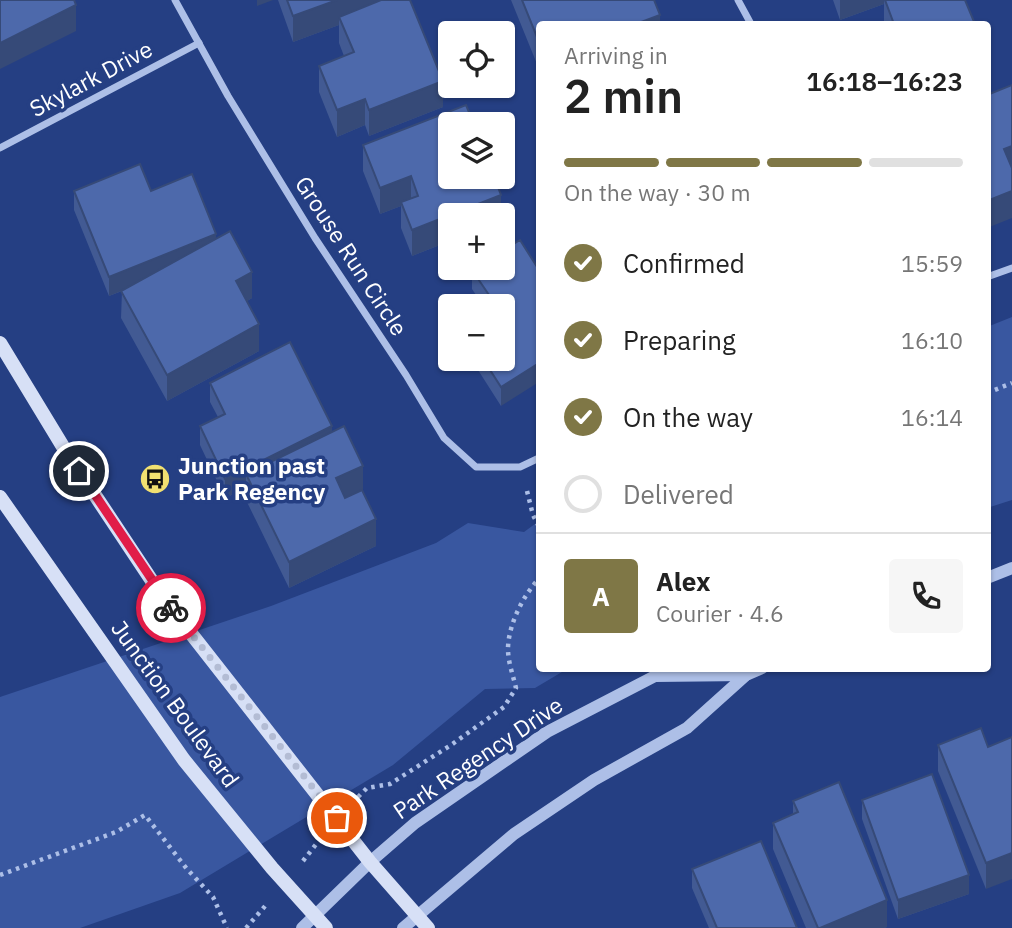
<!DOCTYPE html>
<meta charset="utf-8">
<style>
:root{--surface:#fff;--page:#f6f6f6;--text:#222;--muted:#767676;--line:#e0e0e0;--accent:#7f7746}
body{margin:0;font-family:"IBM Plex Sans",sans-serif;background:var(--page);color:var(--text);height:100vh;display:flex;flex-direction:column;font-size:26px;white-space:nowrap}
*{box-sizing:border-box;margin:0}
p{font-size:23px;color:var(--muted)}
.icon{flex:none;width:38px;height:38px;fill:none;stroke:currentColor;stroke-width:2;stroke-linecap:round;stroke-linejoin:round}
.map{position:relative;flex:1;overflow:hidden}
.drawer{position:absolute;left:536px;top:21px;width:455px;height:651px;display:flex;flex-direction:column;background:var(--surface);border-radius:7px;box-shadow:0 2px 5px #0004}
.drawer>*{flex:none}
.fabs{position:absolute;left:438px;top:21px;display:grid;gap:14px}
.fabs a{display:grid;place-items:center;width:77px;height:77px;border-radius:7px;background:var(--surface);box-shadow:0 2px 5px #0004;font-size:35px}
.pin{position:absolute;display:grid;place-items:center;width:60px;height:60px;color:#fff;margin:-30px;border:4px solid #fff;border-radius:50%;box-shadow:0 2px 7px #0007}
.courier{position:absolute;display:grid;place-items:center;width:70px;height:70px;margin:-35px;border:5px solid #e11d48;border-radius:50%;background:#fff;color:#222;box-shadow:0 2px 9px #0007}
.summary em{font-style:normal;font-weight:600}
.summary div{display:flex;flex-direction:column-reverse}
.summary{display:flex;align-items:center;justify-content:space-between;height:119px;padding:0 28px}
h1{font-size:46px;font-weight:600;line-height:52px}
.bar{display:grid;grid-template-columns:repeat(4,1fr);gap:10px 7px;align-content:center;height:84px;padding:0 28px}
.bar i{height:9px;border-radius:5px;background:var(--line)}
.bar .on{background:var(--accent)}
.bar p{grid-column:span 4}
.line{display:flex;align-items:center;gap:18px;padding:0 28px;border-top:2px solid var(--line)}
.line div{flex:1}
.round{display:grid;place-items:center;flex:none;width:74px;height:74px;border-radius:7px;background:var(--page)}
ol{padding:0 28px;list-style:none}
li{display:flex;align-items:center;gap:21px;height:77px}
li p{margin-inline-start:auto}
li .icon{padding:7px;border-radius:50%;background:var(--accent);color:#fff;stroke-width:4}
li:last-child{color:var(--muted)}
li i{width:38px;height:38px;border:4px solid var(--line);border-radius:50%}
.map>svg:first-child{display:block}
.green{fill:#3957a0}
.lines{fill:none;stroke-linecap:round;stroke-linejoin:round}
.path{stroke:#adbfe7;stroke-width:4.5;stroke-dasharray:3.5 5;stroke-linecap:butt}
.minor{stroke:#adbfe7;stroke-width:7}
.tertiary{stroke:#adbfe7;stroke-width:12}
.secondary{stroke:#d7e0f6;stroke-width:14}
.wall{fill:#425a93}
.shaded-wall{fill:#364a78}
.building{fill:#4d69ab;stroke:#364a78;stroke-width:2}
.done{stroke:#b3bcd4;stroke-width:7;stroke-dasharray:0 12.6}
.route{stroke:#e11d48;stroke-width:9}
.labels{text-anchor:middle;stroke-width:7;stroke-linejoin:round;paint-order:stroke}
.street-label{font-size:23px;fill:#fff;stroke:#253f83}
.poi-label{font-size:23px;font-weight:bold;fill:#fff;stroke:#253f83;text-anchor:start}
</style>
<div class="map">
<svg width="1012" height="928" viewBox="0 0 1012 928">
<rect width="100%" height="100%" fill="#253f83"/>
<g class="green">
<polygon points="1012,317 1012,500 987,508 987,327"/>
<polygon points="539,521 539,668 567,669 535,688 485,689 393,765 180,893 80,928 0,928 0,697 271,606 436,543 468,523 524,532"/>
</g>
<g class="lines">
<g class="path">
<polyline points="987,393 1012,383"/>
<polyline points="527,491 533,515 539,527"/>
<path d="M358,797L367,788L390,784L451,745L504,707L516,688C513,675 508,662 508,649C508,626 523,595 539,579"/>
<polyline points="303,861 317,843"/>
<polyline points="0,875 116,832 145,815 187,869 213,897 227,928"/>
<polyline points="246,928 266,905"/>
</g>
<g class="minor">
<polyline points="175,0 228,96 315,238 406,375 444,438 476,467 520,467 539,458"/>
<polyline points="738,0 751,24"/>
<polyline points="0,148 199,43"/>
<polyline points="987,277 1012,268"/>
</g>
<g class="tertiary">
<polyline points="987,578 1012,568"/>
<polyline points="302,928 370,862 415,823 547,732 655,676 746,675"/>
<polyline points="403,928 514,834 594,780 687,728 746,675 762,668"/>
</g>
<g class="secondary">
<polyline points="0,343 65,450 164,599 370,862 428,928"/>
<polyline points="0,497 184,760 272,868 326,928"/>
</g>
</g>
<g class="wall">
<polygon points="278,0 410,0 443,107 369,136 365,125 337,137 319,92 319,66 344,56 339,43 339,25 293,42"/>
<polygon points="511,0 654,0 660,24 539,24 539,69"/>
<polygon points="833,0 965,0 975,24 884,24 884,4 840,20"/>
<polygon points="363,145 501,215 450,215 450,241 412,256 401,228 401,206 380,214 363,171"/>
<polygon points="74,191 151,191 216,239 252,298 247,301 259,351 167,401 121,318 122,291 109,296 74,210"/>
<polygon points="472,270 539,270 501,406 471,359 502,359 480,301 472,289"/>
<polygon points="210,383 332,432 363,492 376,546 289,588 246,500 246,488 225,498 200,445 200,426 218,417 210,402"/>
<polygon points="938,745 988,747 986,889 938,771"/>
<polygon points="862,800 969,894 898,919 862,819"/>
<polygon points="793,801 887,927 884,928 806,928 773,849 773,823 793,815"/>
<polygon points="692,869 797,928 709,928 692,888"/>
</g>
<g class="shaded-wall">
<polygon points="257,0 273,0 257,6"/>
<polygon points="337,0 393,0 339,17 339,25 293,42 293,16"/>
<polygon points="840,0 884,0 884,4 840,20"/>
<polygon points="76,5 76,31 0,69 0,43"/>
<polygon points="660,15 660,24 636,24"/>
<polygon points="988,57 988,84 987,84 987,58"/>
<polygon points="443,81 443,107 369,136 369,110"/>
<polygon points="365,99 365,125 337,137 337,110"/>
<polygon points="1012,146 1012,172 1004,149"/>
<polygon points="411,176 411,202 401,202 401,206 380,214 380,188"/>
<polygon points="1012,191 1012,218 987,228 987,201"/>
<polygon points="501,195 501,215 450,215 450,241 412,256 412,230"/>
<polygon points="216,234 216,253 109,296 109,277"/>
<polygon points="252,272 252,298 236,308 236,281"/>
<polygon points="259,324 259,351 167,401 167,375"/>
<polygon points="539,363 539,382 501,406 501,387"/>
<polygon points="332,426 332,445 246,474 246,488 225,498 225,479"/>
<polygon points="363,466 363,492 336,505 336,478"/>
<polygon points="376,519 376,546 289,588 289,562"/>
<polygon points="1012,853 1012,879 986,889 986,863"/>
<polygon points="969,875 969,894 898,919 898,900"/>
<polygon points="887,900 887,927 884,928 820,928"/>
</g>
<g class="building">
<polygon points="0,0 74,0 76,5 0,43"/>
<polygon points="287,0 337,0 293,16"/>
<polygon points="381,0 410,0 443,81 369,110 365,99 337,110 319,66 354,52 339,17"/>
<polygon points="522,0 654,0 660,15 636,24 539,24 539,42"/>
<polygon points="885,0 965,0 975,24 894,24"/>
<polygon points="1012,85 1012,146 1004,149 1012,168 1012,191 987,201 987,95"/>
<polygon points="466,105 474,124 450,124 450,177 494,177 501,195 412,230 401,202 418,196 411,176 380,188 363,145"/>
<polygon points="140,164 151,191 192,174 216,234 109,277 74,191"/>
<polygon points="230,231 252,272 236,281 259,324 167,375 121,291"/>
<polygon points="520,240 539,270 539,363 501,387 483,359 502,359 502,306 472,306 489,295 472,270 476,268 502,268 502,251"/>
<polygon points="290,342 332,426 225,479 200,426 225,414 210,383"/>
<polygon points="344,426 363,466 336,478 345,498 362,490 376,519 289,562 246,474"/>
<polygon points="981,728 988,747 1012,737 1012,853 986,863 938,745"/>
<polygon points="932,774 969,875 898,900 862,800"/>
<polygon points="839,782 887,900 820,928 818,928 773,823 798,812 793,801"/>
<polygon points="761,841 797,928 717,928 692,869"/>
</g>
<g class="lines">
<polyline class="done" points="171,608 337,818"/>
<polyline class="route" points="79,471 171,608"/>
</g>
<defs>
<g id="bus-disc" transform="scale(1.575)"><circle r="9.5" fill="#f1e071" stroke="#253f83"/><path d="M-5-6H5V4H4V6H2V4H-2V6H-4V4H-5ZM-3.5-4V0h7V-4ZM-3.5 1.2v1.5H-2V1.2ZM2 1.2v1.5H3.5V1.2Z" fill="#111"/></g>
</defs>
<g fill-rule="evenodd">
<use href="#bus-disc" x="155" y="479"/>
</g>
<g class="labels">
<g class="street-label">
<text transform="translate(91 79) rotate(-28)" y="8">Skylark Drive</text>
<text transform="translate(351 256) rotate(57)" y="8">Grouse Run Circle</text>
<text transform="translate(175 704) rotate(54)" y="8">Junction Boulevard</text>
<text transform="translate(478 758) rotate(-34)" y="8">Park Regency Drive</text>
</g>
<g class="poi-label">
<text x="178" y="474">Junction past<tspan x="178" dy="26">Park Regency</tspan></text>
</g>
</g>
</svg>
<div class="fabs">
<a><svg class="icon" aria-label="locate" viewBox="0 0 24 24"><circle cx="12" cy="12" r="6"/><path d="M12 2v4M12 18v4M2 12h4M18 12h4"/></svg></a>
<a><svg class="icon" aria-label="layers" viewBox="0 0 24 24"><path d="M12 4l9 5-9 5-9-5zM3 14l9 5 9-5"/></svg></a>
<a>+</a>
<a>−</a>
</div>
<div class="pin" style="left:337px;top:818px;background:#ea580c"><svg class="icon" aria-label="bag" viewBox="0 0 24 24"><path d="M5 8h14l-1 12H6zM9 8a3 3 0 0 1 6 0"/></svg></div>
<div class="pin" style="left:79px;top:471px;background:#1f2937"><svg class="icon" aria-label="home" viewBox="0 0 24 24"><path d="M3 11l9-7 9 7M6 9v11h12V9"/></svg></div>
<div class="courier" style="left:171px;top:608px"><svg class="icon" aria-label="bike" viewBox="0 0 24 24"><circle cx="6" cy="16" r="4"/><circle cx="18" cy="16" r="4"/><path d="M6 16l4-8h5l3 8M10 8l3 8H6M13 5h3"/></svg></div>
<section class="drawer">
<div class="summary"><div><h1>2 min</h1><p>Arriving in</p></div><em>16:18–16:23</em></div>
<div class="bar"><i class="on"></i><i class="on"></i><i class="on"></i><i></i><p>On the way · 30 m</p></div>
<ol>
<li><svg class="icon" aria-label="check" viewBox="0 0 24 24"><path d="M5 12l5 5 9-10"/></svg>Confirmed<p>15:59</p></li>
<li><svg class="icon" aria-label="check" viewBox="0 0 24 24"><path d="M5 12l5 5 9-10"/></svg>Preparing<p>16:10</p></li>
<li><svg class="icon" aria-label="check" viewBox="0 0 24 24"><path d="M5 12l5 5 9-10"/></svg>On the way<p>16:14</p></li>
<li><i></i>Delivered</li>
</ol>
<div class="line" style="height:126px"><b class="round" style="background:var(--accent);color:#fff">A</b><div><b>Alex</b><p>Courier · 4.6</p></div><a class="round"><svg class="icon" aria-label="phone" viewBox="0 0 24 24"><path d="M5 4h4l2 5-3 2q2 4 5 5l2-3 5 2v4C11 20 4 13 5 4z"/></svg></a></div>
</section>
</div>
